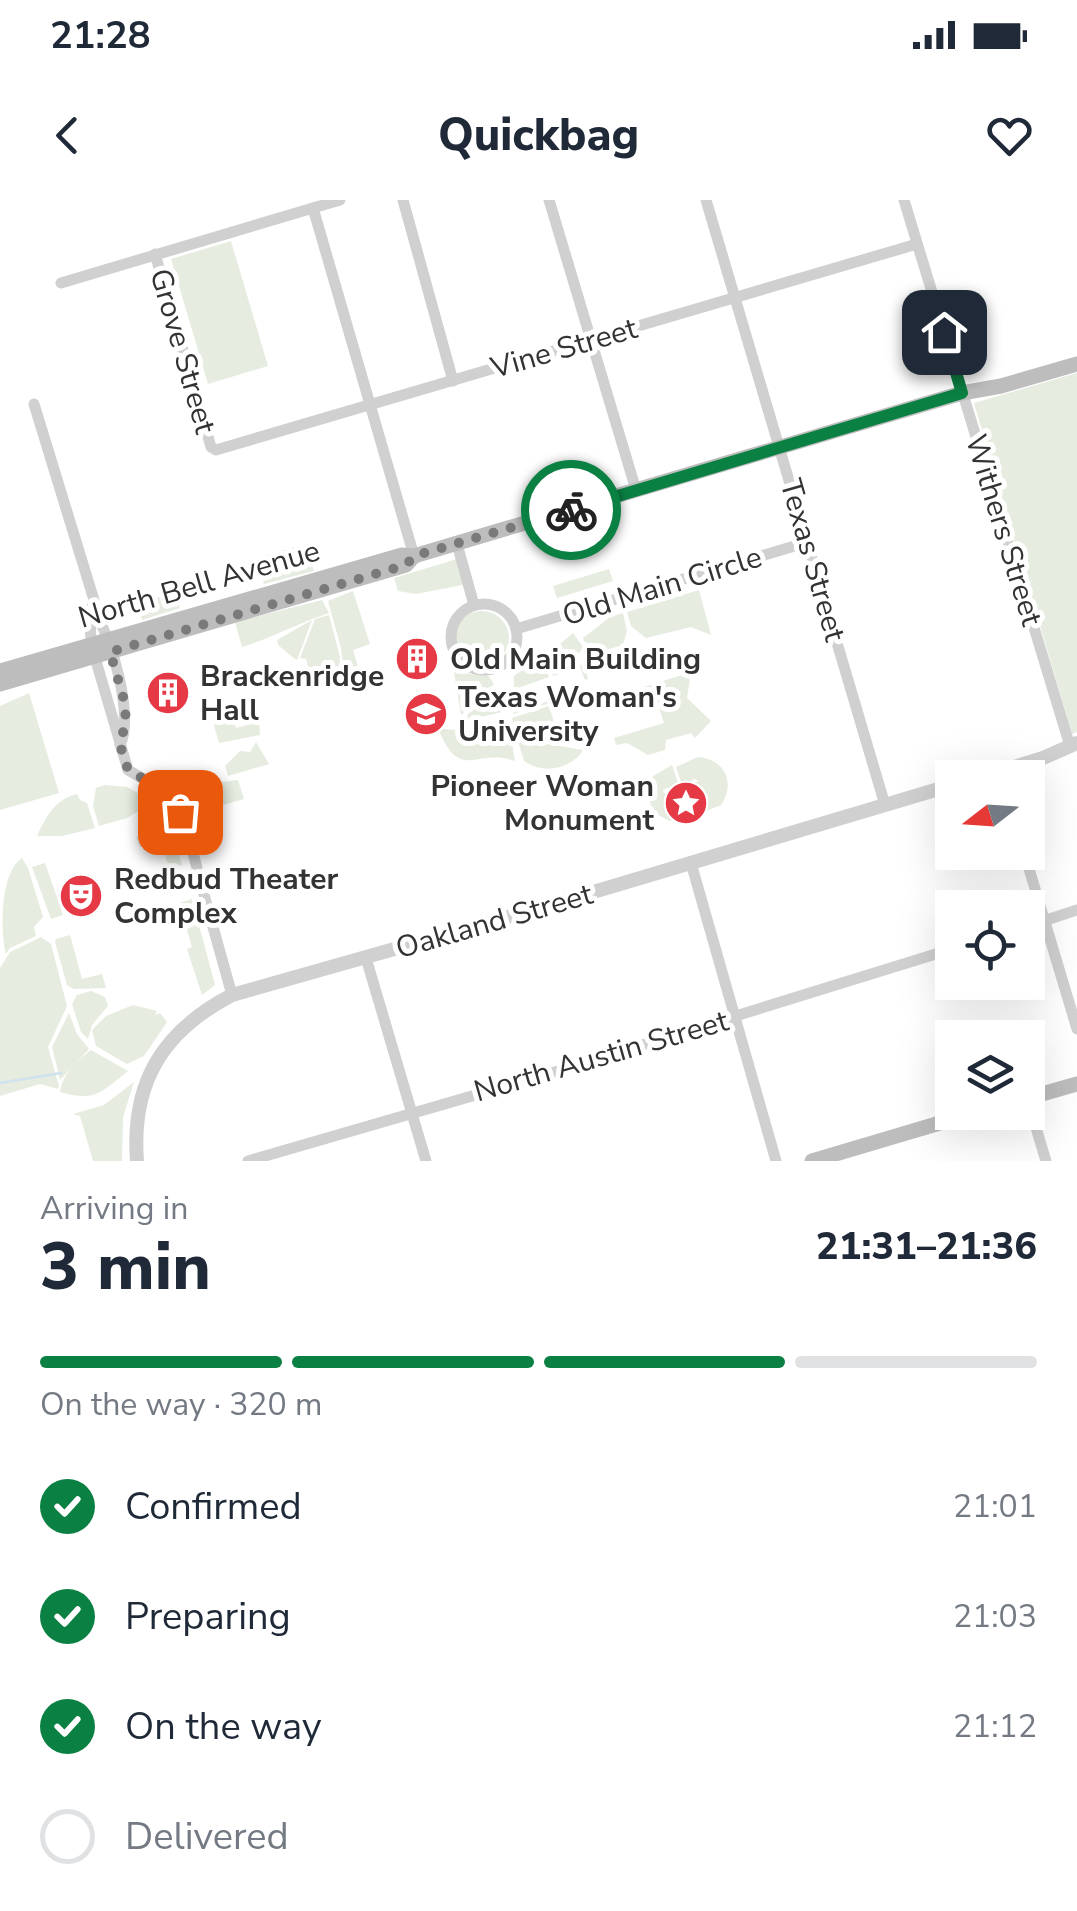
<!DOCTYPE html>
<meta charset="utf-8">
<style>
:root{--surface:#fff;--page:#f2f2f3;--text:#1f2937;--muted:#747a83;--line:#e0e1e3;--accent:#0b8043}
body{margin:0;font-family:"Nunito Sans",sans-serif;background:var(--page);color:var(--text);height:100vh;display:flex;flex-direction:column;font-size:38px;white-space:nowrap}
*{box-sizing:border-box;margin:0}
p{font-size:32px;color:var(--muted)}
.icon{flex:none;width:55px;height:55px;fill:none;stroke:currentColor;stroke-width:2;stroke-linecap:round;stroke-linejoin:round}
.map{position:relative;height:961px;overflow:hidden}
.side{display:flex;flex-direction:column;background:var(--surface);flex:1}
.side>*{flex:none}
.needle{width:65px;rotate:253deg}
.controls{position:absolute;left:935px;top:560px;display:grid;gap:20px}
.controls a{display:grid;place-items:center;width:110px;height:110px;border-radius:0px;background:var(--surface);box-shadow:0 10px 40px #0002;font-size:50px}
.pin{position:absolute;display:grid;place-items:center;width:85px;height:85px;color:#fff;margin:-42px;border-radius:20px;box-shadow:0 5px 15px #0006}
.courier{position:absolute;display:grid;place-items:center;width:100px;height:100px;margin:-50px;border:8px solid #0b8043;border-radius:50%;background:#fff;color:#222;box-shadow:0 2px 12px #0007}
.headline em{font-style:normal;font-weight:800}
.headline div{display:flex;flex-direction:column-reverse}
.headline{display:flex;align-items:center;justify-content:space-between;height:170px;padding:0 40px}
h1{font-size:65px;font-weight:800;line-height:75px}
.bar{display:grid;grid-template-columns:repeat(4,1fr);gap:15px 10px;align-content:center;height:120px;padding:0 40px}
.bar i{height:12px;border-radius:8px;background:var(--line)}
.bar .current{background:var(--accent)}
.bar p{grid-column:span 4}
ol{padding:0 40px;list-style:none}
li{display:flex;align-items:center;gap:30px;height:110px}
li p{margin-inline-start:auto}
li .icon{padding:10px;border-radius:50%;background:var(--accent);color:#fff;stroke-width:4}
li:last-child{color:var(--muted)}
li i{width:55px;height:55px;border:5px solid var(--line);border-radius:50%}
.status{display:flex;justify-content:space-between;align-items:center;height:70px;padding:0 50px;background:var(--surface);direction:ltr}
.status svg{height:28px;fill:currentColor}
header{display:flex;justify-content:space-between;align-items:center;height:130px;padding:0 40px;background:var(--surface);font-size:45px;font-weight:800}
.map>svg:first-child{display:block}
.green{fill:#e6ecdf}
.lines{fill:none;stroke-linecap:round;stroke-linejoin:round}
.stream{stroke:#cfe2ee;stroke-width:2.5}
.minor{stroke:#d0d0d0;stroke-width:11}
.tertiary{stroke:#d0d0d0;stroke-width:14}
.secondary{stroke:#bdbdbd;stroke-width:15}
.done{stroke:#7a7a7a;stroke-width:10;stroke-dasharray:0 18}
.route{stroke:#0b8043;stroke-width:12}
.labels{text-anchor:middle;stroke-width:10;stroke-linejoin:round;paint-order:stroke}
.street-label{font-size:30px;fill:#333;stroke:#fff}
.poi-label{font-size:30px;font-weight:bold;fill:#333;stroke:#fff;text-anchor:start}
</style>
<div class="status"><b>21:28</b><svg viewBox="0 0 49 12"><path d="M0 12V9h3v3zM5 12V6h3v6zM10 12V3h3v9zM15 12V0h3v12zM26 1h20v11H26zM47 4h2v5h-2z"/></svg></div>
<header><svg class="icon" aria-label="back" viewBox="0 0 24 24"><path d="M15 5l-7 7 7 7"/></svg>Quickbag<svg class="icon" aria-label="heart" viewBox="0 0 24 24"><path d="M12 20l-8-8c-3-5 5-10 8-4 3-6 11-1 8 4z"/></svg></header>
<div class="map">
<svg width="1077" height="961" viewBox="0 0 1077 961">
<rect width="100%" height="100%" fill="#fff"/>
<g class="green">
<polygon points="231,41 268,166 208,184 171,59"/>
<polygon points="1077,173 1077,532 1072,534 974,203"/>
<polygon points="294,347 297,361 310,358 314,371 264,384 257,358"/>
<polygon points="457,359 463,385 416,394 398,391 394,378"/>
<polygon points="609,369 613,381 557,398 553,386"/>
<polygon points="699,390 711,435 691,427 646,438 631,426 627,412"/>
<polygon points="353,391 370,444 353,450 363,485 346,490 341,448 328,401"/>
<polygon points="173,393 180,408 142,420 138,403"/>
<path d="M322,400L329,413C298,423 272,438 242,447L235,422Z"/>
<circle cx="482" cy="438" r="27"/>
<polygon points="623,413 627,431 623,445 598,452 584,441 583,438 610,417"/>
<polygon points="329,415 340,457 339,480 308,466 306,459 300,458 315,419"/>
<polygon points="312,420 297,460 295,459 278,445 277,440"/>
<polygon points="573,433 583,447 578,455 581,467 583,457 588,479 585,480 580,467 553,476 547,455"/>
<polygon points="543,455 549,477 518,488 524,508 549,501 550,503 513,514 514,476"/>
<polygon points="687,458 692,465 687,498 711,521 695,538 691,533 666,540 665,550 648,555 627,543 616,545 614,538 664,523 657,502 647,505 641,488 685,474 681,460"/>
<polygon points="452,460 469,474 488,475 494,484 461,515"/>
<polygon points="493,490 497,492 502,512 460,522"/>
<polygon points="29,493 59,593 0,610 0,506"/>
<polygon points="549,506 561,544 517,536 512,518"/>
<polygon points="230,509 236,528 259,522 260,535 219,543 211,515"/>
<path d="M438,528L470,532V538L488,540L489,535L511,538L515,561C477,547 460,584 438,528Z"/>
<path d="M517,538L582,550V552C568,570 542,574 524,561Z"/>
<polygon points="256,542 269,564 228,576 225,566 240,551 250,552"/>
<path d="M698,557C725,559 736,583 721,605L692,617L691,613L698,609L692,592L685,594L683,587L699,581L695,579L682,585L676,567Z"/>
<polygon points="672,565 679,586 664,589 663,592 666,594 680,588 682,595 675,598 680,615 687,613 689,618 670,621 654,613 646,592 653,576"/>
<polygon points="238,580 244,599 209,609 204,590 205,584"/>
<polygon points="105,585 127,587 154,602 127,618 99,626 93,606 96,588"/>
<path d="M77,594L80,600L87,603L95,628L62,636H37C46,617 55,599 77,594Z"/>
<polygon points="171,627 182,665 169,669 161,641 140,647 136,637"/>
<path d="M22,658L28,668L43,717L34,727L36,736L10,748L6,754C0,731 0,672 22,658Z"/>
<polygon points="45,663 63,715 51,719 32,667"/>
<polygon points="192,699 215,785 202,795 187,749 192,747 179,703"/>
<polygon points="70,735 82,779 102,774 106,788 74,789 67,785 55,742 56,739"/>
<polygon points="41,737 51,744 67,806 48,847 59,886 58,889 40,884 0,896 0,768 10,752"/>
<polygon points="91,791 105,797 108,806 92,825 88,839 81,832 72,804 77,795"/>
<polygon points="133,805 157,811 155,815 160,813 167,822 144,856 127,864 96,846 92,830 106,816"/>
<polygon points="69,813 77,834 89,849 60,880 52,847"/>
<path d="M91,850L128,871C100,893 95,902 60,892C63,873 77,861 91,850Z"/>
<polygon points="134,882 123,917 122,961 93,961 80,916 73,914 104,905"/>
</g>
<g class="lines">
<polyline class="stream" points="0,883 61,873"/>
<g class="minor">
<polyline points="403,0 453,181"/>
<polyline points="549,0 636,290"/>
<polyline points="706,0 885,605"/>
<polyline points="904,0 1070,546"/>
<polyline points="313,8 414,356"/>
<polyline points="155,54 211,247 216,250 917,44"/>
<polyline points="61,83 340,0"/>
<path d="M34,204L94,400L90,415L91,444L128,570C183,601 181,608 197,668"/>
<polyline points="457,344 474,405"/>
<circle cx="484" cy="437" r="33"/>
<path d="M93,410C112,436 134,516 120,545"/>
<polyline points="516,429 808,342"/>
<polyline points="1024,652 1077,829"/>
<polyline points="691,663 776,961"/>
<polyline points="198,673 232,795"/>
<polyline points="1028,726 1077,710"/>
<polyline points="366,758 426,961"/>
<polyline points="1028,901 1046,961"/>
<polyline points="248,961 558,871 952,749"/>
</g>
<g class="tertiary">
<polyline points="979,578 1043,558 1077,543"/>
<path d="M137,961C131,882 163,831 232,795L543,707L952,585"/>
</g>
<g class="secondary">
<polyline points="0,471 402,355 414,356 962,193 1001,186 1077,164"/>
<polyline points="0,484 406,365 414,356"/>
<polyline points="1028,898 1077,884"/>
<polyline points="812,961 977,912"/>
</g>
</g>
<g class="lines">
<polyline class="done" points="180,612 167,592 128,570 120,545 126,520 124,500 110,452 406,365 414,356 571,310"/>
<polyline class="route" points="571,310 962,193 944,132"/>
</g>
<defs>
<g id="building-disc" transform="scale(2.25)"><circle r="9.5" fill="#e63946" stroke="#fff"/><path d="M-4-6H4V6H1V3H-1V6H-4ZM-2.5-4.3h1.7v1.8h-1.7ZM.8-4.3h1.7v1.8H.8ZM-2.5-1h1.7V.8h-1.7ZM.8-1h1.7V.8H.8Z" fill="#fff"/></g>
<g id="university-disc" transform="scale(2.25)"><circle r="9.5" fill="#e63946" stroke="#fff"/><path d="M0-5L7-2L0 1L-7-2ZM-4 1L0 2.5L4 1V4Q0 6-4 4Z" fill="#fff"/></g>
<g id="sight-disc" transform="scale(2.25)"><circle r="9.5" fill="#e63946" stroke="#fff"/><path d="M0-6L1.8-2.2L6-1.7L2.9 1.2L3.7 5.4L0 3.3L-3.7 5.4L-2.9 1.2L-6-1.7L-1.8-2.2Z" fill="#fff"/></g>
<g id="theatre-disc" transform="scale(2.25)"><circle r="9.5" fill="#e63946" stroke="#fff"/><path d="M-5-5.5Q0-4 5-5.5V0Q5 5 0 6Q-5 5-5 0ZM-3.3-2.5H-1v1.5H-3.3ZM1-2.5H3.3v1.5H1ZM-2.8 1Q0 5.5 2.8 1Z" fill="#fff"/></g>
</defs>
<g fill-rule="evenodd">
<use href="#building-disc" x="417" y="459"/>
<use href="#building-disc" x="168" y="493"/>
<use href="#university-disc" x="426" y="514"/>
<use href="#sight-disc" x="686" y="603"/>
<use href="#theatre-disc" x="81" y="696"/>
</g>
<g class="labels">
<g class="street-label">
<text transform="translate(564 148) rotate(-16)" y="10">Vine Street</text>
<text transform="translate(183 151) rotate(74)" y="10">Grove Street</text>
<text transform="translate(1004 330) rotate(73)" y="10">Withers Street</text>
<text transform="translate(813 360) rotate(74)" y="10">Texas Street</text>
<text transform="translate(199 384) rotate(-16)" y="10">North Bell Avenue</text>
<text transform="translate(662 386) rotate(-17)" y="10">Old Main Circle</text>
<text transform="translate(494 721) rotate(-16)" y="10">Oakland Street</text>
<text transform="translate(601 856) rotate(-16)" y="10">North Austin Street</text>
</g>
<g class="poi-label">
<text x="450" y="469">Old Main Building</text>
<text x="200" y="486">Brackenridge<tspan x="200" dy="34">Hall</tspan></text>
<text x="458" y="507">Texas Woman's<tspan x="458" dy="34">University</tspan></text>
<text x="654" y="596" text-anchor="end">Pioneer Woman<tspan x="654" dy="34">Monument</tspan></text>
<text x="114" y="689">Redbud Theater<tspan x="114" dy="34">Complex</tspan></text>
</g>
</g>
</svg>
<div class="controls">
<a><svg class="needle" viewBox="-14 -14 28 28"><path d="M0-13l5 13h-10z" fill="#e53935"/><path d="M0 13l5-13h-10z" fill="#747a83"/></svg></a>
<a><svg class="icon" aria-label="locate" viewBox="0 0 24 24"><circle cx="12" cy="12" r="6"/><path d="M12 2v4M12 18v4M2 12h4M18 12h4"/></svg></a>
<a><svg class="icon" aria-label="layers" viewBox="0 0 24 24"><path d="M12 4l9 5-9 5-9-5zM3 14l9 5 9-5"/></svg></a>
</div>
<div class="pin" style="left:180px;top:612px;background:#ea580c"><svg class="icon" aria-label="bag" viewBox="0 0 24 24"><path d="M5 8h14l-1 12H6zM9 8a3 3 0 0 1 6 0"/></svg></div>
<div class="pin" style="left:944px;top:132px;background:#1f2937"><svg class="icon" aria-label="home" viewBox="0 0 24 24"><path d="M3 11l9-7 9 7M6 9v11h12V9"/></svg></div>
<div class="courier" style="left:571px;top:310px"><svg class="icon" aria-label="bike" viewBox="0 0 24 24"><circle cx="6" cy="16" r="4"/><circle cx="18" cy="16" r="4"/><path d="M6 16l4-8h5l3 8M10 8l3 8H6M13 5h3"/></svg></div>
</div>
<section class="side">
<div class="headline"><div><h1>3 min</h1><p>Arriving in</p></div><em>21:31–21:36</em></div>
<div class="bar"><i class="current"></i><i class="current"></i><i class="current"></i><i></i><p>On the way · 320 m</p></div>
<ol>
<li><svg class="icon" aria-label="check" viewBox="0 0 24 24"><path d="M5 12l5 5 9-10"/></svg>Confirmed<p>21:01</p></li>
<li><svg class="icon" aria-label="check" viewBox="0 0 24 24"><path d="M5 12l5 5 9-10"/></svg>Preparing<p>21:03</p></li>
<li><svg class="icon" aria-label="check" viewBox="0 0 24 24"><path d="M5 12l5 5 9-10"/></svg>On the way<p>21:12</p></li>
<li><i></i>Delivered</li>
</ol>
</section>
